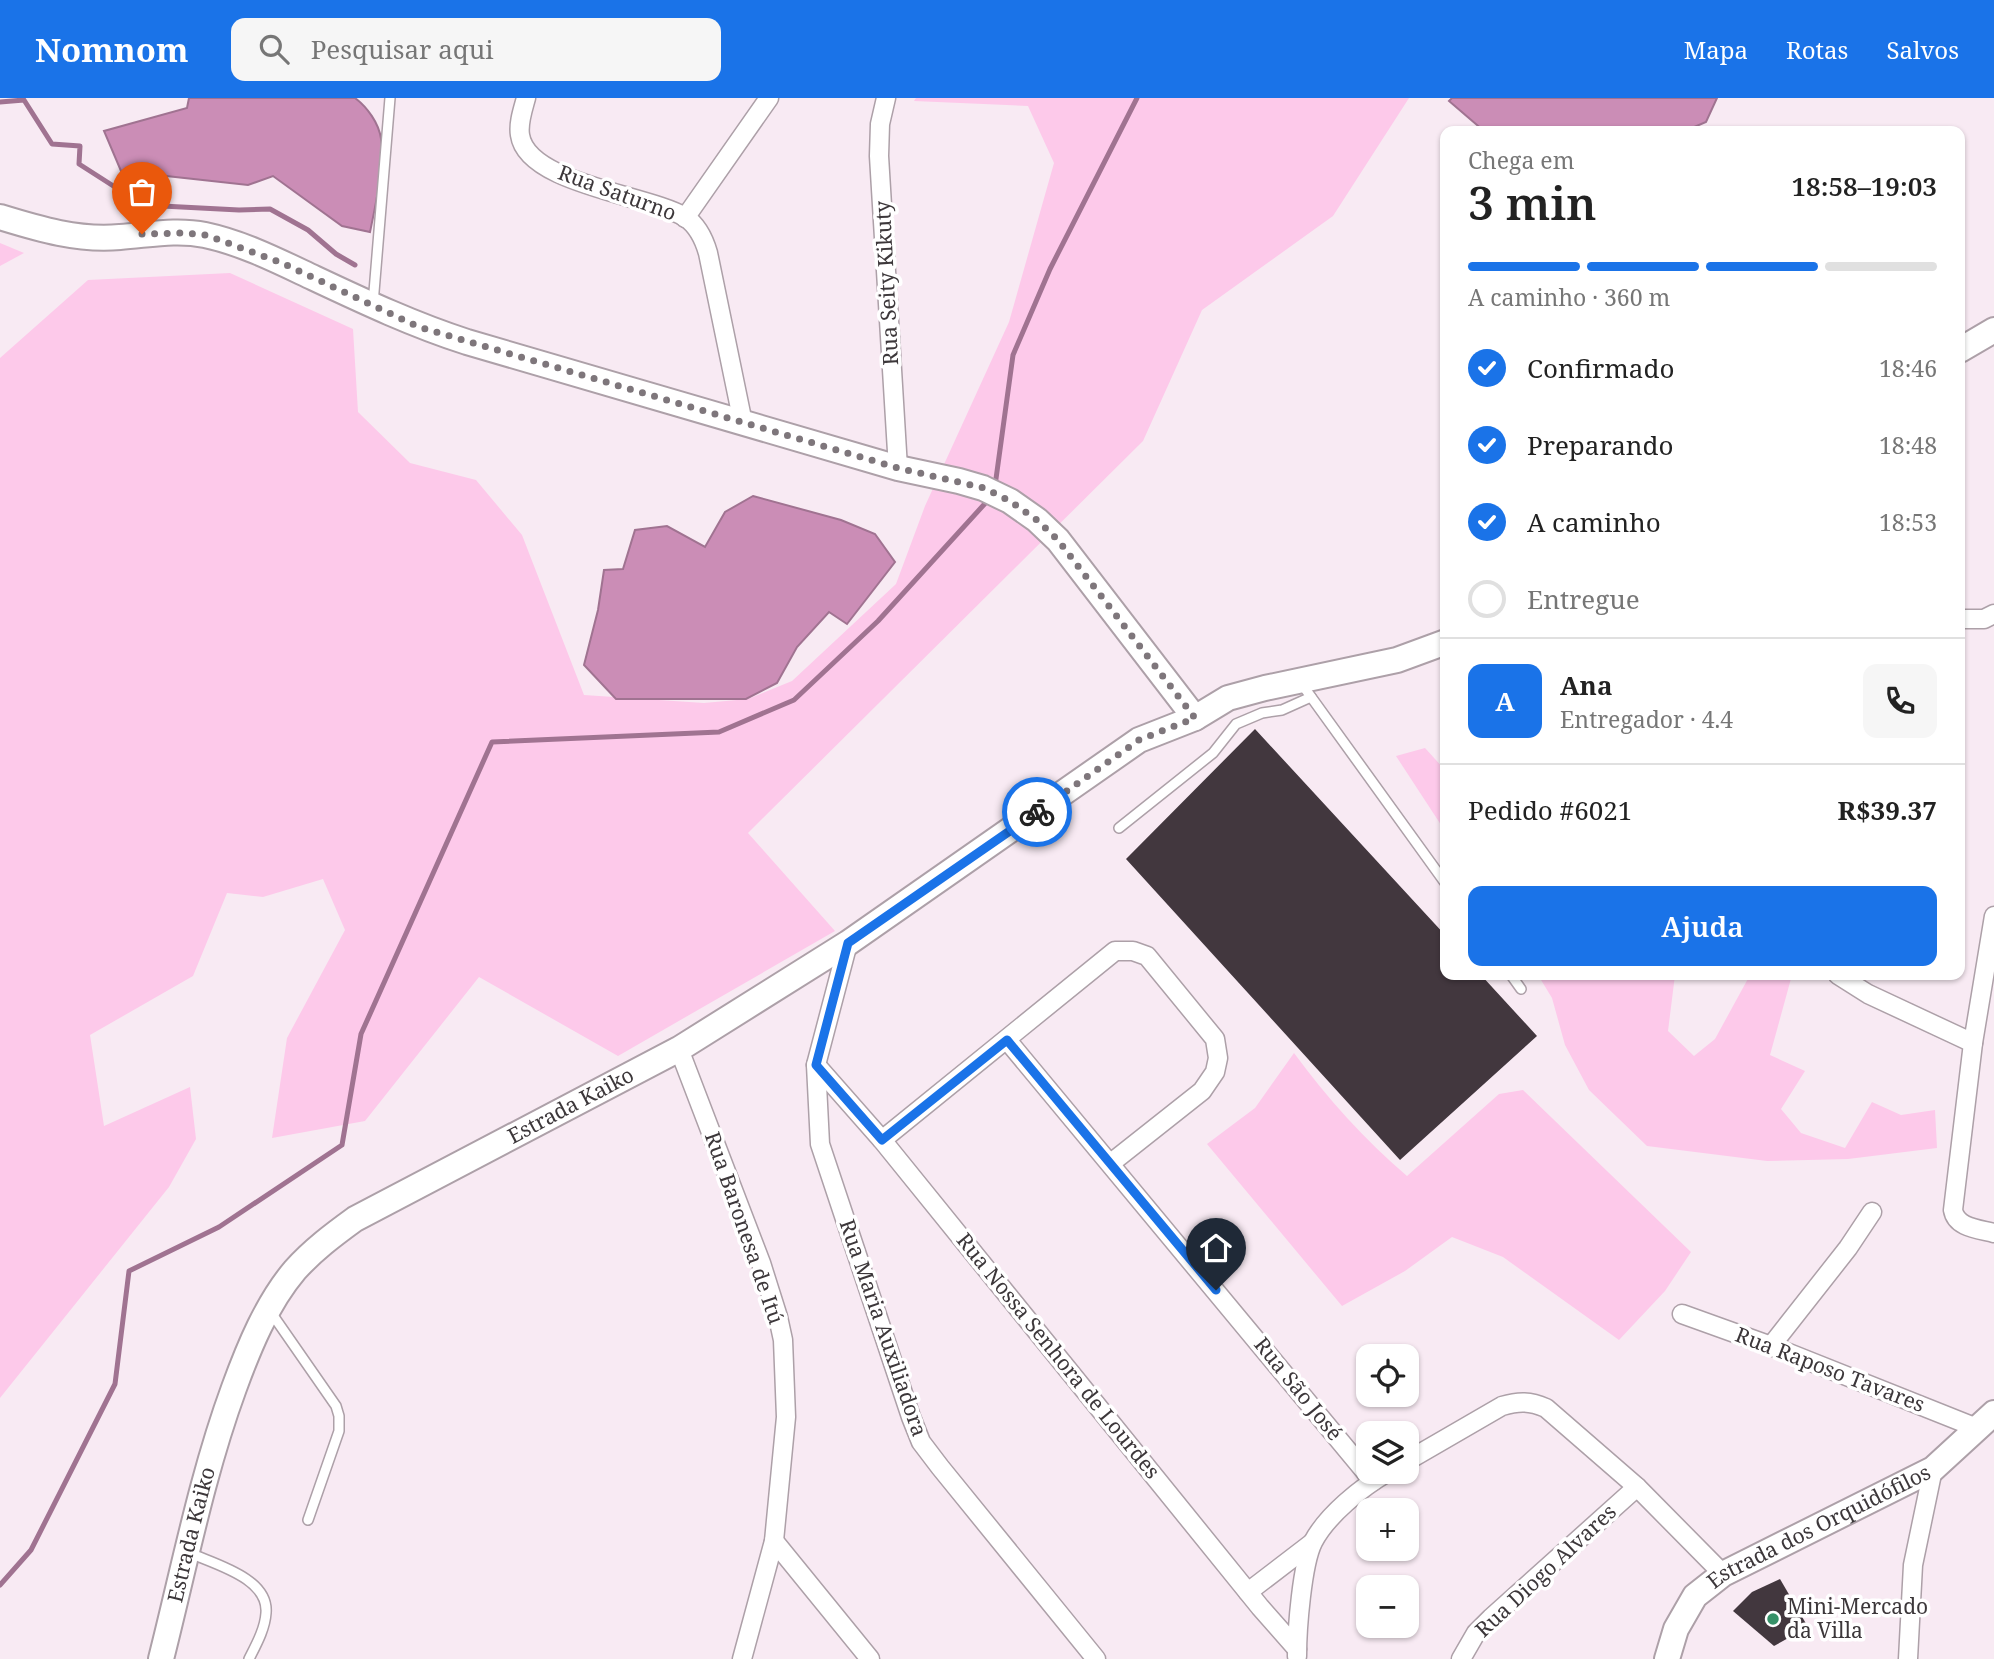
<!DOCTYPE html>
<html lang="pt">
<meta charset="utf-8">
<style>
:root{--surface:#fff;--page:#f6f6f6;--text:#222;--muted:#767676;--line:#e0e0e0;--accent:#1a73e8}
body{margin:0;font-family:"Noto Serif",serif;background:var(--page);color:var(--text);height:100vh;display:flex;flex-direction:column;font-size:26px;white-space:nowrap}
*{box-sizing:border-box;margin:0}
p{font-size:23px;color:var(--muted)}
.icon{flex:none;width:38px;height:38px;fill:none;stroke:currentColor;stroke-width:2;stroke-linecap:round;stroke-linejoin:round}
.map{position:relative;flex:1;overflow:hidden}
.sheet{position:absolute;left:1440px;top:28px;width:525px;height:854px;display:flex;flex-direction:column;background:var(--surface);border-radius:14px;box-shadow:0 2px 5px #0004}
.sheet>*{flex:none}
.fabs{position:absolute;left:1356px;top:1246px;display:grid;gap:14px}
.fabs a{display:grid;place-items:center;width:63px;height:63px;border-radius:14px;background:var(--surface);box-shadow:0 2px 5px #0004;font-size:35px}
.pin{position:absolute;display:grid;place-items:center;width:60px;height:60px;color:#fff;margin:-72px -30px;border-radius:50% 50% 50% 0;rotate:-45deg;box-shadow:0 0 7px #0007}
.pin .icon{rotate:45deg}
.courier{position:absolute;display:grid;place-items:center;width:70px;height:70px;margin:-35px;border:5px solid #1a73e8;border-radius:50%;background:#fff;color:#222;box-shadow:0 2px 9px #0007}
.head em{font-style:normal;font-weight:600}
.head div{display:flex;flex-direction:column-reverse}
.head{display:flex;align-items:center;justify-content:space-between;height:119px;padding:0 28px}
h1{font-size:46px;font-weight:600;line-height:52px}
.bar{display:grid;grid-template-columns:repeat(4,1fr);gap:10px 7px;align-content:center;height:84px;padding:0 28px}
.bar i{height:9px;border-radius:5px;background:var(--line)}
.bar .selected{background:var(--accent)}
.bar p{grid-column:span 4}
.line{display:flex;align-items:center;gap:18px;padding:0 28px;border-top:2px solid var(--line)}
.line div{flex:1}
.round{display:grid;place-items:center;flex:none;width:74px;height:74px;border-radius:14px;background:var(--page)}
ol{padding:0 28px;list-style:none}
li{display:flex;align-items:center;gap:21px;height:77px}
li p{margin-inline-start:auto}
li .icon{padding:7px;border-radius:50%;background:var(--accent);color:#fff;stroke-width:4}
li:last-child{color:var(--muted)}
li i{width:38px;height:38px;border:4px solid var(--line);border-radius:50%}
.cta{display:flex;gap:14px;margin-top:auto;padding:14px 28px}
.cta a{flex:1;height:80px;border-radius:14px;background:var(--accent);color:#fff;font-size:28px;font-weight:600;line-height:80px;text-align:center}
header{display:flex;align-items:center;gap:42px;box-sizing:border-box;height:98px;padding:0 35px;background:var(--accent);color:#fff}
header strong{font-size:33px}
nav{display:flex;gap:38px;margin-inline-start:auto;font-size:24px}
.search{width:490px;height:63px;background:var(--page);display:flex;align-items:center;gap:18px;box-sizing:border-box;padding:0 24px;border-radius:14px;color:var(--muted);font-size:26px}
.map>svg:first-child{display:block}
.green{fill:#fdc9ea}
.water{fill:#cb8db6;stroke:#a07391;stroke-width:2}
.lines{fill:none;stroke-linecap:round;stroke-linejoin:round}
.stream{stroke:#a07391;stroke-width:5}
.building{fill:#42373e}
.lane-casing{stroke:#ada0a8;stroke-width:12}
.street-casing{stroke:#ada0a8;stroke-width:21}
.secondary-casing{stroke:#ada0a8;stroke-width:28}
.lane{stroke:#fff;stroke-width:9}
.street{stroke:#fff;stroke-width:18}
.secondary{stroke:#fff;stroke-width:24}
.done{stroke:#7e767b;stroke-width:7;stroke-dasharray:0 12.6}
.route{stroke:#1a73e8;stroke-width:9}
.poi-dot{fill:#369168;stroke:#fff;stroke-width:2.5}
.labels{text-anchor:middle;stroke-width:7;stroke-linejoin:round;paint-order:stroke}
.street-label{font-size:21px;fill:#3c373a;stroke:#fff}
.poi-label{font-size:21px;fill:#3c373a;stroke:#fff;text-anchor:start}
</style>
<header>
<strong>Nomnom</strong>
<div class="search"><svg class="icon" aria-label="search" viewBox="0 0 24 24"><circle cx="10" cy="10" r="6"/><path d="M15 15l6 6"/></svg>Pesquisar aqui</div>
<nav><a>Mapa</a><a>Rotas</a><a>Salvos</a></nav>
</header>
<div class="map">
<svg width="1994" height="1561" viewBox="0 0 1994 1561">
<rect width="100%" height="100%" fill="#f8eaf3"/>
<g class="green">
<polygon points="916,0 1409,0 1333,118 1202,212 1143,343 748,735 835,833 618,958 479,879 365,1023 272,1040 287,940 345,832 323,781 263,799 227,795 193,878 90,937 104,1028 190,989 196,1041 169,1089 0,1300 0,260 88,182 230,175 353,231 358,314 410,365 476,382 522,437 584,597 704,605 748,601 792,583 896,486 925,408 1009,224 1054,65 1028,8 914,3"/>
<polygon points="0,145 24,155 0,168"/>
<polygon points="1425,650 1445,672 1445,733 1396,658"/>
<polygon points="1538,877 1675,877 1668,933 1694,958 1715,941 1750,877 1792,877 1770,957 1805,973 1781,1011 1801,1035 1845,1050 1872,1004 1901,1017 1935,1012 1937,1050 1848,1061 1767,1063 1647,1048 1589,992 1565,947 1552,900"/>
<path d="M1294,955C1328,1001 1364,1041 1407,1078L1499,996L1523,992L1691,1154L1665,1193L1619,1242L1503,1159L1452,1139L1405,1173L1342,1208L1207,1046L1255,1010Z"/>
</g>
<g class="water">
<path d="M189,0H355C367,9 379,25 381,41C385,65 375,110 370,134L342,128L273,78L248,87L121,73L104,33L187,10Z"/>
<polygon points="1452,0 1717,0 1706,24 1685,33 1484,33 1449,3"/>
<polygon points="753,398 841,422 875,436 895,464 847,526 829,514 797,549 777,585 746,601 616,601 584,567 598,512 604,472 623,471 635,432 667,428 705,449 725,414"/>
</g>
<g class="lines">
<g class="stream">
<polyline points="0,4 24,2 52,46 80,48 79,66 143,107 239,112 270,111 308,132 336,156 355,167"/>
<polyline points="995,388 1013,257 1050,171 1137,0"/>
<polyline points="0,1487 31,1452 115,1286 129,1173 219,1129 342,1047 361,936 492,644 719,634 794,602 878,523 990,400"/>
</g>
</g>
<g class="building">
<polygon points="1255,631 1446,838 1446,877 1481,877 1537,938 1400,1062 1126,761"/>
<polygon points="1780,1481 1808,1529 1774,1548 1733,1513 1752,1494"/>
</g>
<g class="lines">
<g class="lane-casing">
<g id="lane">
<polyline points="373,206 390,0"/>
<polyline points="1301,585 1446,786"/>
<polyline points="1119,730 1213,655 1236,626 1262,615 1282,612 1311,599"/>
<polyline points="1511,877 1521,891"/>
<polyline points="270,1213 336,1308 339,1318 339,1333 308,1422"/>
<path d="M190,1455C214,1466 269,1480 266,1515C265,1531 256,1547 249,1561"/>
</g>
</g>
<g class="street-casing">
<g id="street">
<path d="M526,0C523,11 518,25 520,37C527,86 649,97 685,119C697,127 704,141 708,155L743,325"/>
<polyline points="886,0 880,26 879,58 898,370"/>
<polyline points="685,120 769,0"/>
<polyline points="1960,521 1984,521 1994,516"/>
<path d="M1994,818L1973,945L1953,1112C1956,1130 1979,1131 1994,1135"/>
<polyline points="848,845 816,967 820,1046 911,1319 921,1344 940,1369 1096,1561"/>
<polyline points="1838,877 1868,896 1973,945"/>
<polyline points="1007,942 1373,1383"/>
<polyline points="679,951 761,1165 778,1219 783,1242 786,1319 774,1443 742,1561"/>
<polyline points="816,967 882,1042 1260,1509 1297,1551"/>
<polyline points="882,1042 1115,853 1133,853 1147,858 1215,941 1218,960 1215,974 1202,993 1111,1065"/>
<polyline points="1682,1216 1771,1248 1977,1330"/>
<polyline points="1771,1248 1848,1150 1872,1114"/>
<path d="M1407,1363L1502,1308C1519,1303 1530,1303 1546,1310L1637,1389L1723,1476"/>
<polyline points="774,1443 870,1561"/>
<polyline points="1248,1494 1312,1445"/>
<path d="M1297,1558C1297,1531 1302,1466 1313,1444C1327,1417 1362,1389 1388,1374"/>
<polyline points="1461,1561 1476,1535 1491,1520 1637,1389"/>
<polyline points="1908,1561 1913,1467 1933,1371"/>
</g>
</g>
<g class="secondary-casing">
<g id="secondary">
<path d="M0,119C39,131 79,143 120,139C149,137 176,131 205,137C243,145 280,164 314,180C365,204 414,227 467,244L898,370L959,383L983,390L1010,403L1037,422L1058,442L1195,620"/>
<polyline points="1960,252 1994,232"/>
<path id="s1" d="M161,1561C184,1470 202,1377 234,1290C249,1249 267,1205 295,1172C313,1152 333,1137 355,1121L679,951L848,845L1139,642L1195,620L1228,600L1265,590L1397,562L1446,544"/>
<path id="s2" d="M1667,1561L1676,1531L1695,1498L1723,1476L1933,1371L1994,1315"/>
</g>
</g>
<use href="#lane" class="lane"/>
<use href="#street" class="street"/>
<use href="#secondary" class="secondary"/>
</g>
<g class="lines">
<polyline class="done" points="142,136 183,135 206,137 282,165 419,229 898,370 984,390 1010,403 1037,422 1058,442 1195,620 1139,642 1037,714"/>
<polyline class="route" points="1037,714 848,845 816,967 882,1042 1007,942 1216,1192"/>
</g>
<circle class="poi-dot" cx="1773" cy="1521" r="7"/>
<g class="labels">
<g class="street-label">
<text transform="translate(617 95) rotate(20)" y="7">Rua Saturno</text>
<text transform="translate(887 185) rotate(-93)" y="7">Rua Seity Kikuty</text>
<text dy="7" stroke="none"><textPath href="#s1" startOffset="737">Estrada Kaiko</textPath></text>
<text transform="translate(744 1130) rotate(71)" y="7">Rua Baronesa de Itú</text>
<text transform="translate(883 1230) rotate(71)" y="7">Rua Maria Auxiliadora</text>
<text transform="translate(1058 1258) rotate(51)" y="7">Rua Nossa Senhora de Lourdes</text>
<text transform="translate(1830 1272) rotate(21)" y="7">Rua Raposo Tavares</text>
<text transform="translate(1298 1291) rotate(51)" y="7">Rua São José</text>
<text dy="7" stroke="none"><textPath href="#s2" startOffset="212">Estrada dos Orquidófilos</textPath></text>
<text dy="7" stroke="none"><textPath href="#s1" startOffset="128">Estrada Kaiko</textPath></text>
<text transform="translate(1546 1473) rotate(-43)" y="7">Rua Diogo Alvares</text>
</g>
<g class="poi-label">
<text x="1787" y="1516">Mini-Mercado<tspan x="1787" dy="24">da Villa</tspan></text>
</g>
</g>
</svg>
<div class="fabs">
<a><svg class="icon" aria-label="locate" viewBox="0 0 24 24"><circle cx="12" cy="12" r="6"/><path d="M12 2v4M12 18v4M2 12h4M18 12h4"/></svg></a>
<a><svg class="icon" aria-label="layers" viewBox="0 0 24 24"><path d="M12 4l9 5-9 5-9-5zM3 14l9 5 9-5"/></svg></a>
<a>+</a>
<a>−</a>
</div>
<div class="pin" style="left:142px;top:136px;background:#ea580c"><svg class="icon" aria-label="bag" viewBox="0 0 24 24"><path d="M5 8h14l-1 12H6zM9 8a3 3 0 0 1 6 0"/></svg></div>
<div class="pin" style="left:1216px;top:1192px;background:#1f2937"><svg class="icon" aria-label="home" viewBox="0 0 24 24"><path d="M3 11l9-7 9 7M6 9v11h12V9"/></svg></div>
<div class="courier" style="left:1037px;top:714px"><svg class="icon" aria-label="bike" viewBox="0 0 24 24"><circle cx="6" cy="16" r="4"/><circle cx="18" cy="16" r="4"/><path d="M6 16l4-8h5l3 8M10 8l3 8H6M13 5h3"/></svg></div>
<section class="sheet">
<div class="head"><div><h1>3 min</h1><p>Chega em</p></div><em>18:58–19:03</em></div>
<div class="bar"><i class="selected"></i><i class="selected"></i><i class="selected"></i><i></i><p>A caminho · 360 m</p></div>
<ol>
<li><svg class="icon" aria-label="check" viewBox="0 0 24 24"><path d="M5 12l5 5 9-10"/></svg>Confirmado<p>18:46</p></li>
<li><svg class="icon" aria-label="check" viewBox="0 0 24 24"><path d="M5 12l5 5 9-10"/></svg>Preparando<p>18:48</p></li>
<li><svg class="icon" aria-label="check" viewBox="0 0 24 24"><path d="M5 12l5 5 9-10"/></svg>A caminho<p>18:53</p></li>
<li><i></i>Entregue</li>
</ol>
<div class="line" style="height:126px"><b class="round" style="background:var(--accent);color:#fff">A</b><div><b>Ana</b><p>Entregador · 4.4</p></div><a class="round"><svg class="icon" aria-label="phone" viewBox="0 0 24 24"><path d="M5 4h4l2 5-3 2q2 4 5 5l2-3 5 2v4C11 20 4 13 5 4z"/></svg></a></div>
<div class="line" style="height:91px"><div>Pedido #6021</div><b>R$39.37</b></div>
<div class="cta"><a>Ajuda</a></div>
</section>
</div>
